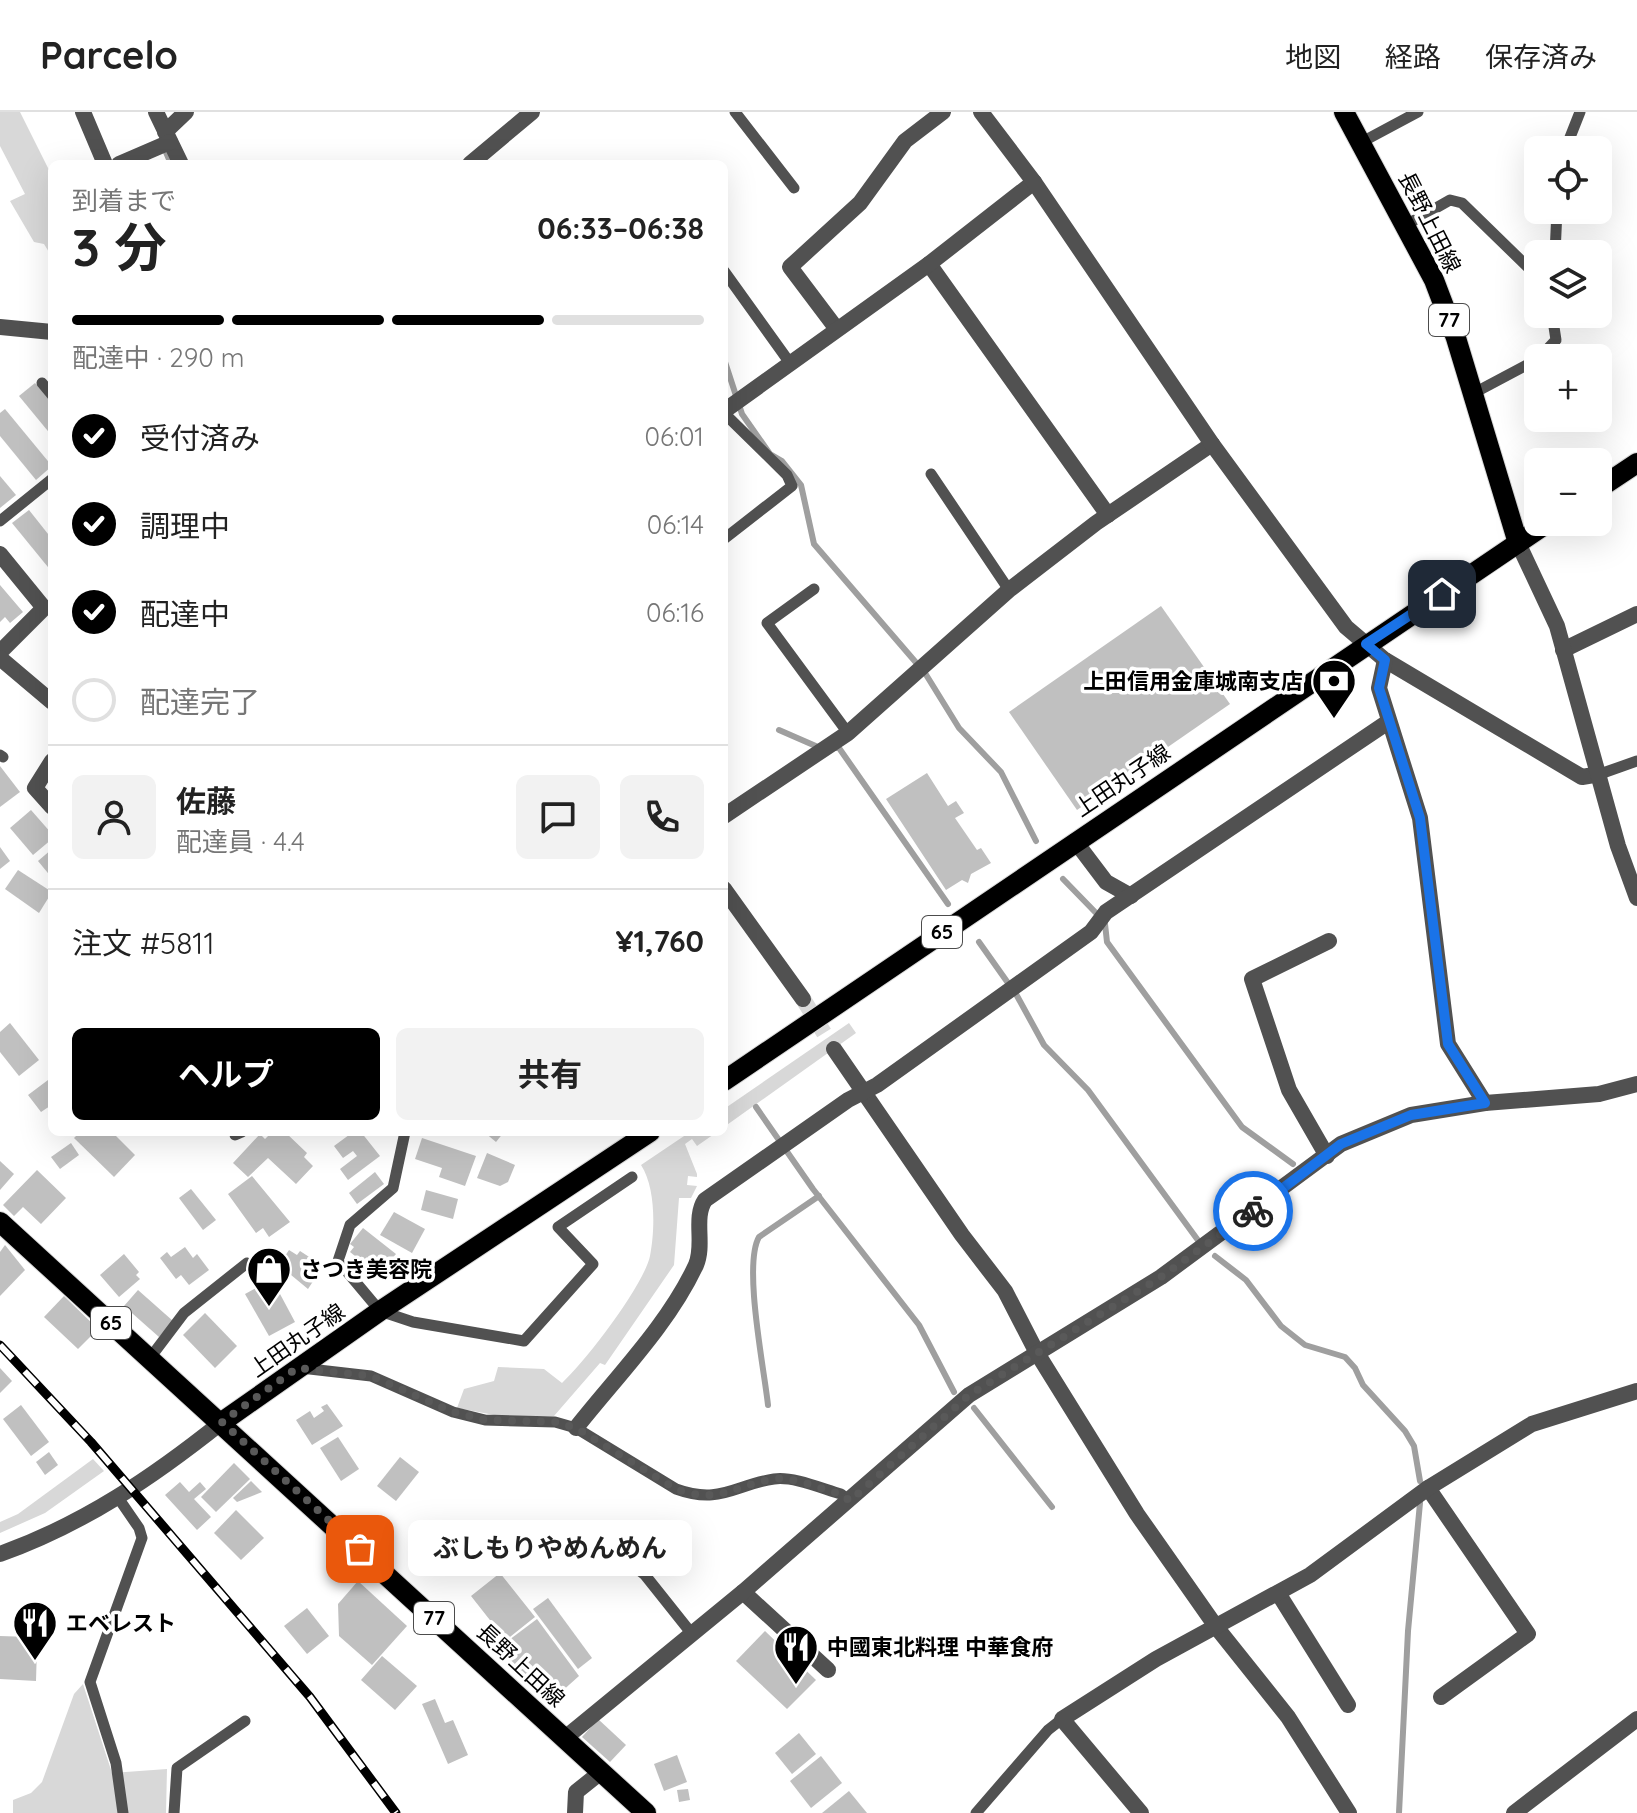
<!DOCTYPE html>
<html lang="ja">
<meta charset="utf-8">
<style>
:root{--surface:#fff;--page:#f2f2f2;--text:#222;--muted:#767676;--line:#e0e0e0;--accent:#000}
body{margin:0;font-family:Quicksand,"Noto Sans JP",sans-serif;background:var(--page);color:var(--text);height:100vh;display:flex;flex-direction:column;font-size:30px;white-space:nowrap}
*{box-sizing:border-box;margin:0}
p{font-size:26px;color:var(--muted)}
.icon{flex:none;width:44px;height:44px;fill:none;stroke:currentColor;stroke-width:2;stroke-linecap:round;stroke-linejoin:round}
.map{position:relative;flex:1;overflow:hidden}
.details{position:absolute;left:48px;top:48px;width:680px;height:976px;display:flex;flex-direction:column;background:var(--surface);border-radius:12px;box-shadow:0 8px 32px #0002}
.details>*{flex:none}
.controls{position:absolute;left:1524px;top:24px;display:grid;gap:16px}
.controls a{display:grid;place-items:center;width:88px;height:88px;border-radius:12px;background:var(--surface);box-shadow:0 8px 32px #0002;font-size:40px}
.pin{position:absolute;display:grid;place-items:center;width:68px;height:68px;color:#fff;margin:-34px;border-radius:16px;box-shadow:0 4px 12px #0006}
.courier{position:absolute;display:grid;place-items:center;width:80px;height:80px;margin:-40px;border:6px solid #1a73e8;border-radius:50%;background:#fff;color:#222;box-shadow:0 2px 10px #0007}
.bubble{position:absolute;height:56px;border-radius:12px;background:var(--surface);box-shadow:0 8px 32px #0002;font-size:26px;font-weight:700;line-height:56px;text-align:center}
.head em{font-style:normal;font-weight:700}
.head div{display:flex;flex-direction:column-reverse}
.head{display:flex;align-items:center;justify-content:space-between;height:136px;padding:0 24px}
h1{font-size:52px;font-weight:700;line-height:60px}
.bar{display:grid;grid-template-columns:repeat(4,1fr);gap:12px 8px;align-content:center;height:96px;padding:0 24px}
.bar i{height:10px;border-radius:6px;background:var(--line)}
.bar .active{background:var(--accent)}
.bar p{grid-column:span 4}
.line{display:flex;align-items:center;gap:20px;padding:0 24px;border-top:2px solid var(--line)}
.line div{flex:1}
.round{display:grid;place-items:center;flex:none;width:84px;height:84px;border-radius:12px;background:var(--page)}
ol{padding:0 24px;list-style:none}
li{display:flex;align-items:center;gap:24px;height:88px}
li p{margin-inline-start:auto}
li .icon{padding:8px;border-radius:50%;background:var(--accent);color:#fff;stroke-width:4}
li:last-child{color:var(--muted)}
li i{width:44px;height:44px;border:4px solid var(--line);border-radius:50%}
.button{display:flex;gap:16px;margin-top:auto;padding:16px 24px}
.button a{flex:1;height:92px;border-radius:12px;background:var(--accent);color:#fff;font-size:32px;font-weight:700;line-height:92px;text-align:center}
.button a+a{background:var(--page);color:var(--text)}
header{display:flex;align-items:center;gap:48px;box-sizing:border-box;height:112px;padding:0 40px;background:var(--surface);border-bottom:2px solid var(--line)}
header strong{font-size:38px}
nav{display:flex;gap:44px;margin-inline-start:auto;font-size:28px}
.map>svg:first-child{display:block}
.green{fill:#d8d8d8}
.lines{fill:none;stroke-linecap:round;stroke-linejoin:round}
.stream{stroke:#9f9f9f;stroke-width:6}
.building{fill:#c0c0c0}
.minor-tunnel{stroke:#d9d9d9;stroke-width:16;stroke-dasharray:16 8;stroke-linecap:butt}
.primary-casing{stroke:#dbdbdb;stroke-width:22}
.service{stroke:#515151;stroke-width:11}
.minor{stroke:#515151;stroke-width:16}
.tertiary{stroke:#515151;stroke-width:16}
.primary{stroke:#000;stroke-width:20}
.rail-casing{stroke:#000;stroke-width:9}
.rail{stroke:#fff;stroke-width:6;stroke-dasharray:18;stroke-linecap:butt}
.done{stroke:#595959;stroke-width:8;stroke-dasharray:0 14.4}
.route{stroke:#1a73e8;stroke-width:10}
.labels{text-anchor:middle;stroke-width:7;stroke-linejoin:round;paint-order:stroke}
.shield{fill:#fff;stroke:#4c4c4c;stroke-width:2}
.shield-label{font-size:20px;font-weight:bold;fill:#000}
.street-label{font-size:22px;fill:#000;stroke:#fff}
.poi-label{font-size:22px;font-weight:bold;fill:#000;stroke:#fff;text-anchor:start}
</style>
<header>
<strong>Parcelo</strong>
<nav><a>地図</a><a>経路</a><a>保存済み</a></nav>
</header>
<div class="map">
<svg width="1637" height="1701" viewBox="0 0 1637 1701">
<rect width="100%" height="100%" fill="#fff"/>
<g class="green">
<polygon points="0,0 20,0 52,64 52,145 44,132 34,130 10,89 25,82 0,34"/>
<polygon points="849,911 856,921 724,1015 724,997"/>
<path d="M690,1020H717L697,1034L692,1027L685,1032L697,1062V1065L688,1064L687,1073L697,1074L691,1086H679L674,1153L605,1253L600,1251L554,1304L505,1305L457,1296L464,1277L494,1269L498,1255L544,1257L562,1271C585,1250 644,1173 650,1144C655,1118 656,1076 641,1053Z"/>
<polygon points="93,1347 104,1359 45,1401 0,1421 0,1410 18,1402"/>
<polygon points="83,1572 112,1661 167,1657 166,1701 13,1701 13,1688 31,1681 42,1670 74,1582"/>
</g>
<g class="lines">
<g class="stream">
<polyline points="163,33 171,52"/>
<polyline points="724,247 742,302 770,342 782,349 801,373 814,432 925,561 959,616 1001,660 1036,729"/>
<polyline points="779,618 818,635"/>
<polyline points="833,636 839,636 948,792"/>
<polyline points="1063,767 1097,802"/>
<polyline points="1105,812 1107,830 1242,1015 1293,1052"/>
<polyline points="979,830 1008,871"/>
<polyline points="1016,882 1044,933 1088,978 1200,1131"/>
<polyline points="756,995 813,1077 919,1213 954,1280"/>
<polyline points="1215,1144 1246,1168 1281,1214 1305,1233 1345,1245 1355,1256 1363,1273 1405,1319 1414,1334 1420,1369"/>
<path d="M768,1293C764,1256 743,1153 759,1125L819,1084"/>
<polyline points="974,1296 1052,1395"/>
<polyline points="1399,1701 1408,1519 1420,1391"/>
</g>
</g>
<g class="building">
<polygon points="35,271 52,291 52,324 19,284"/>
<polygon points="5,297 52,354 36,368 0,324 0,301"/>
<polygon points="0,364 16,383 0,396"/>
<polygon points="29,398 52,427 52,460 12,411"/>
<polygon points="0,473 23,500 10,511 5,505 0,510"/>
<polygon points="1161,494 1230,592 1077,698 1009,600"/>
<polygon points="0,654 20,680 0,695"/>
<polygon points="927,661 948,694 956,689 964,701 955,706 977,738 981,736 991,751 971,762 968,771 962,768 946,778 886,687"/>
<polygon points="31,698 52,722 52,727 33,743 10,716"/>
<polygon points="0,735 10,749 0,757"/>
<polygon points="52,737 52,766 38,749"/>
<polygon points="18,758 52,780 39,801 5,777"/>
<polygon points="10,911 39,948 19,964 0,940 0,920"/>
<polygon points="52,965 52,997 50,994 41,1000 28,983"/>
<polygon points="80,1020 112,1020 135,1043 114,1065 74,1026"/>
<polygon points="272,1020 285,1020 307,1041 304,1045 313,1054 296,1072 268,1046 248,1065 233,1051 260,1022 265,1027"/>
<polygon points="353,1020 361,1020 380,1044 348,1068 340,1057 357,1044 353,1039 343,1046 334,1034"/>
<polygon points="484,1020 504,1020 496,1030"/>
<polygon points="422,1026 476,1044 465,1074 439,1065 442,1056 415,1047"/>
<polygon points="71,1031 79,1043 60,1057 51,1045"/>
<polygon points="487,1041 515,1053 508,1070 500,1074 477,1066"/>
<polygon points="0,1049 14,1062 0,1078"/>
<polygon points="37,1058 66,1086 41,1112 23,1095 14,1104 3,1093"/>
<polygon points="375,1060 384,1072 357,1092 349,1081"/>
<polygon points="252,1064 290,1110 269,1125 263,1116 256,1121 228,1082"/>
<polygon points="191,1077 216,1108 203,1118 179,1086"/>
<polygon points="426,1078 458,1087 453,1107 421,1098"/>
<polygon points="394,1100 425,1117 412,1141 380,1123"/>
<polygon points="363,1116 396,1142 379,1163 350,1140 354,1135 350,1132"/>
<polygon points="5,1133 25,1158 0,1184 0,1140"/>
<polygon points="185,1135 193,1146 197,1142 209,1158 189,1173 181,1163 176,1167 160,1146 167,1140 171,1145"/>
<polygon points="289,1138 297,1143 300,1139 323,1154 308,1177 279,1153"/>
<polygon points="124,1142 139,1160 136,1163 140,1167 119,1185 100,1163"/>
<polygon points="272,1167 295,1210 269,1224 245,1182"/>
<polygon points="138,1178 173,1209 159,1225 124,1194"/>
<polygon points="64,1184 98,1217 78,1237 44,1205"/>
<polygon points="205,1201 237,1234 215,1256 183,1223"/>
<polygon points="0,1256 12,1269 0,1281"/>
<polygon points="327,1292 343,1314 312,1333 296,1308 310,1299 314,1306 324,1299 321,1295"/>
<polygon points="21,1293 49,1330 31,1344 3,1307"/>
<polygon points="338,1325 359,1357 341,1369 320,1336"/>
<polygon points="49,1340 58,1353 45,1363 36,1350"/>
<polygon points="400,1345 419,1360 396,1389 377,1374"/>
<polygon points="234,1351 250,1367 216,1400 201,1385"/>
<polygon points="251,1369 262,1380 237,1390 233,1386"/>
<polygon points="180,1370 189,1380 200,1370 206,1377 194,1387 211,1405 197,1418 165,1383"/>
<polygon points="236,1398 264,1426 241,1448 214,1421"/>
<polygon points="500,1461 535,1505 501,1532 488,1516 493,1512 471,1484"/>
<polygon points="358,1469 407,1514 372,1553 339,1524 338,1492"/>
<polygon points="548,1486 592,1546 578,1557 533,1497"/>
<polygon points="307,1496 329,1524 307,1542 284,1514"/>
<polygon points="537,1507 579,1564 550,1590 493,1540"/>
<polygon points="765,1519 816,1568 787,1597 736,1549"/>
<polygon points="0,1524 30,1525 29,1535 37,1535 36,1569 0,1567"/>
<polygon points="382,1544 417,1574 395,1598 361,1568"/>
<polygon points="435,1587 445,1611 453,1608 468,1643 448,1652 422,1592"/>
<polygon points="598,1607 626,1633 610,1650 582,1625"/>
<polygon points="799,1621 816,1642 792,1662 775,1641"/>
<polygon points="677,1643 687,1670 664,1679 654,1652"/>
<polygon points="821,1644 842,1671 811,1696 790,1669"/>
<polygon points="688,1677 690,1688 679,1690 677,1678"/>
<polygon points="849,1679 867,1701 822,1701"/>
</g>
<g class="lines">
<polyline class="minor-tunnel" points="803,887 834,937"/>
<g class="primary-casing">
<g id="primary">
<polyline points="1344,0 1434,168 1456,226 1518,431"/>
<polyline points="1598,377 1637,351"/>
<polyline points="724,969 1549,410"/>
<polyline points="0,1110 646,1701"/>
<polyline points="222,1310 380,1199 650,1020"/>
</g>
</g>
<g class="service">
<polyline points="735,0 794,76"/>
<polyline points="1360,31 1418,0"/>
<polyline points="1565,38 1580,0"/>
<polyline points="1406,113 1450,88 1462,91 1538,165"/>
<polyline points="1555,142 1557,98"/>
<polyline points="724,159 790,251"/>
<polyline points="1539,246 1556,228 1552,202"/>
<polyline points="42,271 52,283"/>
<polyline points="1474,281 1538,247"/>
<polyline points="724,301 787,363 792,374 724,427"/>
<polyline points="931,362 1009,478"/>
<polyline points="0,409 52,367"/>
<polyline points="814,477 767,511 848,621"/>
<polyline points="0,643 3,645"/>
<polyline points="1600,662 1637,649"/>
<polyline points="405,1020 393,1076 350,1113 338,1149 380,1199 413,1210 524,1229 593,1152 558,1115 632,1065"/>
<polyline points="235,1023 242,1020"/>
<polyline points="150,1246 184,1201 247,1151"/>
<path d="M301,1256L371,1264L453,1300L485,1308L555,1310L576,1316L676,1377C720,1393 734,1373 774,1367C793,1364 823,1377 841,1382L850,1389"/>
<polyline points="119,1387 139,1416 142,1426 90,1570 116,1651 123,1701"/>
<polyline points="605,1431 645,1463 692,1522"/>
<polyline points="174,1701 177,1656 245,1609"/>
<polyline points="976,1701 1048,1618 1062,1607"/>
</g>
<g class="minor">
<polyline points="83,0 105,52"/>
<polyline points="156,0 181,52"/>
<polyline points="165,20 186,0"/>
<polyline points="119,52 170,30"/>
<polyline points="929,152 1108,403"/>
<polyline points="836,216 790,155 860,91 905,29 943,0"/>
<polyline points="724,299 929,152 1034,70"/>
<polyline points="0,442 44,496 0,540"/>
<polyline points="1366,532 1385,548 1582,665 1600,662"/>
<polyline points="1563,538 1637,502"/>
<polyline points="0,546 52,590"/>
<polyline points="1385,548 1379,576 1420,706 1448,932 1485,991"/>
<polyline points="52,649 35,676 52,695"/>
<polyline points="724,704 848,621 1009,478 1096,411 1212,332"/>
<polyline points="1075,729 1106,770 1131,784"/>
<polyline points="724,777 803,887"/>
<polyline points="834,937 962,1123 1005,1179 1037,1241 1137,1402 1217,1516 1288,1605 1349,1701"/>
<polyline points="1327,1044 1289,978 1252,867 1329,829"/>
<path d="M576,1316C617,1264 668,1213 696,1153C705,1132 693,1106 705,1088L848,988L877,973L1091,820L1106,800L1388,610"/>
<polyline points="1428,1376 1528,1522 1441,1585"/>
<polyline points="743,1480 828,1558"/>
<polyline points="1278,1481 1348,1593"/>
<polyline points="565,1626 743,1480 969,1283 1161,1165 1341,1032 1411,1003 1485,991 1599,982 1637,972"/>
<polyline points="575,1701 576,1680 601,1660"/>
<polyline points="1141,1701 1062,1607 1156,1547 1310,1463 1428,1376 1532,1312 1637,1279"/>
<polyline points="1514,1701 1637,1607"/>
</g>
<g class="tertiary">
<polyline points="981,0 1034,70 1212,332 1346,515 1366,532"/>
<polyline points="470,52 532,0"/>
<polyline points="0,215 52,220"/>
<polyline points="1518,431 1557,514 1618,734 1637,786"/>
<path d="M0,1442C84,1412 153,1365 222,1310"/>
</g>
<use href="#primary" class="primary"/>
<g class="rail-casing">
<polyline id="rail" points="0,1233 91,1330 310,1585 396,1701"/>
</g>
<use href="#rail" class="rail"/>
</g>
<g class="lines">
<path class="done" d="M360,1437L222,1310L297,1256L371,1264L453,1300L485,1308L555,1310L576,1316L676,1377C720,1393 734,1373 774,1367C793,1364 823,1378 841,1382L850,1389L969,1283L1161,1165L1253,1099"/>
<polyline class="route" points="1253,1099 1341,1032 1411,1003 1485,991 1448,932 1420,706 1379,576 1385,548 1366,532 1442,482"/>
</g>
<defs>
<g id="bank-pin" transform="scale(2.3)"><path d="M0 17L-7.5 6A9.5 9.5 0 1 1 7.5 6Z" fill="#000" stroke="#fff"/><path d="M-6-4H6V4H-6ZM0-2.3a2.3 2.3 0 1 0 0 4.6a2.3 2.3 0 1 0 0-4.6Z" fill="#fff"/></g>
<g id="shop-pin" transform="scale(2.3)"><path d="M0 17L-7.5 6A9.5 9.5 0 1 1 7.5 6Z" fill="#000" stroke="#fff"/><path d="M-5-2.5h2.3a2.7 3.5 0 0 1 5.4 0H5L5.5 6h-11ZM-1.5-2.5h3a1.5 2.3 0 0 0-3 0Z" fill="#fff"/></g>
<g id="restaurant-pin" transform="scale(2.3)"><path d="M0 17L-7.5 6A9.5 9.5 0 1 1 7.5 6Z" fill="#000" stroke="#fff"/><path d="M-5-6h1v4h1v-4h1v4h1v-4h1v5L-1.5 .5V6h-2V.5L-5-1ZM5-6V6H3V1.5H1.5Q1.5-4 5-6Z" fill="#fff"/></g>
</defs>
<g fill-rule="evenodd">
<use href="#bank-pin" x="1334" y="569"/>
<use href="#shop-pin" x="269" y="1157"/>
<use href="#restaurant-pin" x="35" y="1511"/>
<use href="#restaurant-pin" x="796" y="1535"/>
</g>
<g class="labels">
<g class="shield">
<rect x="1429" y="192" width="40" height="32" rx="6"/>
<rect x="922" y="804" width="40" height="32" rx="6"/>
<rect x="91" y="1195" width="40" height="32" rx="6"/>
<rect x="414" y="1490" width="40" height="32" rx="6"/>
</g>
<g class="shield-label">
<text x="1449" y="215">77</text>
<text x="942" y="827">65</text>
<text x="111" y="1218">65</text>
<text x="434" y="1513">77</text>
</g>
<g class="street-label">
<text transform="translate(1430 110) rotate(63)" y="8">長野上田線</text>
<text transform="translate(1122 668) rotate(-34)" y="8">上田丸子線</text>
<text transform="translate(297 1228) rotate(-35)" y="8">上田丸子線</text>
<text transform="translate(521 1553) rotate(43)" y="8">長野上田線</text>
</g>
<g class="poi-label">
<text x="1303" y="577" text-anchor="end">上田信用金庫城南支店</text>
<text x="300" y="1165">さつき美容院</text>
<text x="66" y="1519">エベレスト</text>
<text x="827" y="1543">中國東北料理 中華食府</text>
</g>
</g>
</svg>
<div class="controls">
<a><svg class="icon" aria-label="locate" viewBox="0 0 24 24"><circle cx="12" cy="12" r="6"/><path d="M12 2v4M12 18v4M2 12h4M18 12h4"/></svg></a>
<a><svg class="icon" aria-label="layers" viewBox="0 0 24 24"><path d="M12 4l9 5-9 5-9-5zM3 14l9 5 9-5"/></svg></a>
<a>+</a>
<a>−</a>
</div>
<div class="pin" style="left:360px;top:1437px;background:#ea580c"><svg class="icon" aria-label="bag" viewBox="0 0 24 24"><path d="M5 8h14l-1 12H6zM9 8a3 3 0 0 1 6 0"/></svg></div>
<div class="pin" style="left:1442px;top:482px;background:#1f2937"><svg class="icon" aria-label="home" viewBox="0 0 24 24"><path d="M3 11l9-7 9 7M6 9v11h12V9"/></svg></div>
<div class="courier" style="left:1253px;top:1099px"><svg class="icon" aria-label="bike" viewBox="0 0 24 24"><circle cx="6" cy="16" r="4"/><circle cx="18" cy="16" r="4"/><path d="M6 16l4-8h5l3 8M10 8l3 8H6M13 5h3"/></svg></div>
<div class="bubble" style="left:408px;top:1408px;width:284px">ぶしもりやめんめん</div>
<section class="details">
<div class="head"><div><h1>3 分</h1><p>到着まで</p></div><em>06:33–06:38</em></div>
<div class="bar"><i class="active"></i><i class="active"></i><i class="active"></i><i></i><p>配達中 · 290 m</p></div>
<ol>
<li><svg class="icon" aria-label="check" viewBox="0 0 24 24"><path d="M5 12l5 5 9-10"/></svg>受付済み<p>06:01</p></li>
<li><svg class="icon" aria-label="check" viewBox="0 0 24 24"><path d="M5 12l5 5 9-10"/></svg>調理中<p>06:14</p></li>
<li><svg class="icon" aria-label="check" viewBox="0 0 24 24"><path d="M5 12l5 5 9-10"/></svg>配達中<p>06:16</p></li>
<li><i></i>配達完了</li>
</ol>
<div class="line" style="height:144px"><a class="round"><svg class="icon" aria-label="person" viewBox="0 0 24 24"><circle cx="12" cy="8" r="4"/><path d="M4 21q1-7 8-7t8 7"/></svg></a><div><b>佐藤</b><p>配達員 · 4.4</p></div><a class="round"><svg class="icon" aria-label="chat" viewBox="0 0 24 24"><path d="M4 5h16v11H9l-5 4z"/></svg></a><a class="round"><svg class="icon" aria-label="phone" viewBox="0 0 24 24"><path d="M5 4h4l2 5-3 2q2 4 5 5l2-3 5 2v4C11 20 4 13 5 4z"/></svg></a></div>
<div class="line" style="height:104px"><div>注文 #5811</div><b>¥1,760</b></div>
<div class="button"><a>ヘルプ</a><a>共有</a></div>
</section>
</div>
